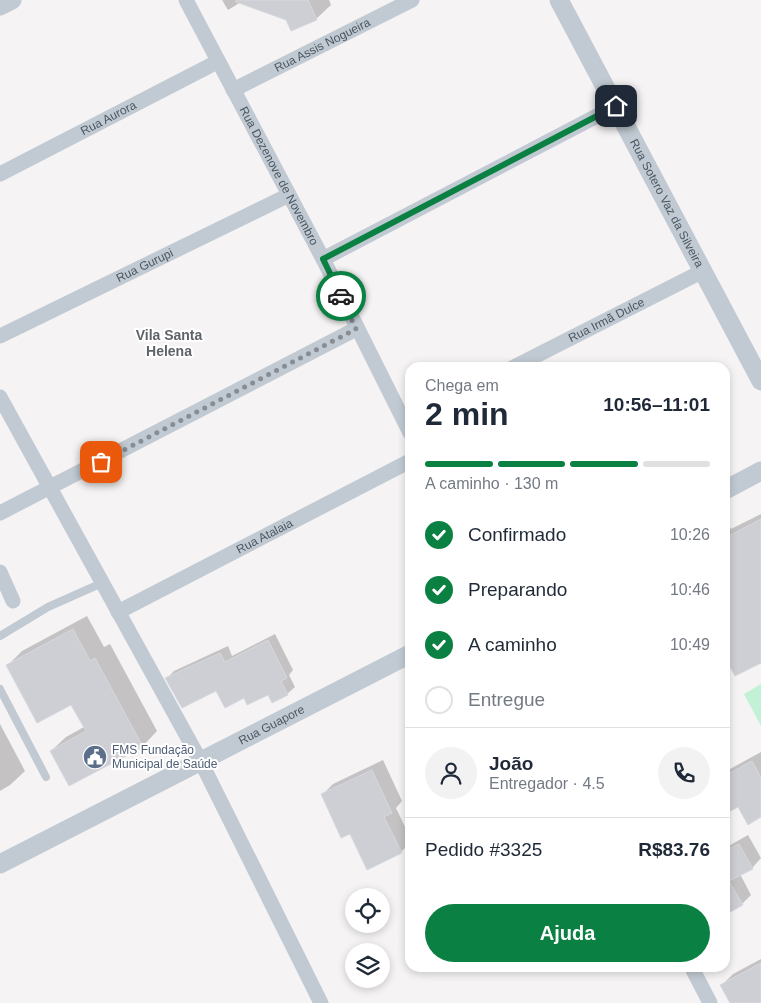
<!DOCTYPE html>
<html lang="pt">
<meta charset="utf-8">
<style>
:root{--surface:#fff;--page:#f2f2f3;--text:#1f2937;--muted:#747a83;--line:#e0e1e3;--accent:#0b8043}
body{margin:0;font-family:Arial,sans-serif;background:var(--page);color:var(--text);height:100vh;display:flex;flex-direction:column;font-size:19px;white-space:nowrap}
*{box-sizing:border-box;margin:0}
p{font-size:16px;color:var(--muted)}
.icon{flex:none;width:28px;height:28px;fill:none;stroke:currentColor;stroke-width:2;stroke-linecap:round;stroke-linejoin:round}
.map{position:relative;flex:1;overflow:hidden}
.drawer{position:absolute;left:405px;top:362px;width:325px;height:610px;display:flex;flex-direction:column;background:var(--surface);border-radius:15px;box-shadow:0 2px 8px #0003}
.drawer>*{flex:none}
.controls{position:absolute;left:345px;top:888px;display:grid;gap:10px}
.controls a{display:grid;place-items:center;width:45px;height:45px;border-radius:50%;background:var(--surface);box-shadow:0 2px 8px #0003;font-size:25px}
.pin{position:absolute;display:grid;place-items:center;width:42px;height:42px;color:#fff;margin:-21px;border-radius:10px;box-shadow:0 2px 8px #0006}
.courier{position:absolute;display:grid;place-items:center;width:50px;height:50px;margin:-25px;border:4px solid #0b8043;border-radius:50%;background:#fff;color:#222;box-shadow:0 1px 6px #0007}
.head em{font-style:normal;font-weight:700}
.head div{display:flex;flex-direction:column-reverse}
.head{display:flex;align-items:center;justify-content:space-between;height:85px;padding:0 20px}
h1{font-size:32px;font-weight:700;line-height:38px}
.bar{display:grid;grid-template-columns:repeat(4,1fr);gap:8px 5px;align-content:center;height:60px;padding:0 20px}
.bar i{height:6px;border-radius:4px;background:var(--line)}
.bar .active{background:var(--accent)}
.bar p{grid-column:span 4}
.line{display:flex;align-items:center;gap:12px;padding:0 20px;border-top:1px solid var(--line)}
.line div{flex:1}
.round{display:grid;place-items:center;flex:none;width:52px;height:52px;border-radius:26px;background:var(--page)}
ol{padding:0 20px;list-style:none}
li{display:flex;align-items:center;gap:15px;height:55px}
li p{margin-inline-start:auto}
li .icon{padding:5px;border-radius:50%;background:var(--accent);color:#fff;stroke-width:4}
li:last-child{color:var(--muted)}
li i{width:28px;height:28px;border:2px solid var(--line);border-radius:50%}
.primary-button{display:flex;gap:10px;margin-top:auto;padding:10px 20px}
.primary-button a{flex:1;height:58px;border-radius:30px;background:var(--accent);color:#fff;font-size:20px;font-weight:700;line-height:58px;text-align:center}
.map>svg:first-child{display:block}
.green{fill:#c3f1d5}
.shadow{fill:#0003}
.building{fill:#cdcfd5;stroke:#d7d9de}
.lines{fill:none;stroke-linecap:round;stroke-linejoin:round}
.service{stroke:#c1cad2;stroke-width:8}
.minor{stroke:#c1cad2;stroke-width:15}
.tertiary{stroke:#c1cad2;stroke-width:19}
.done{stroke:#868d94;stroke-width:5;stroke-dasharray:0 9}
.route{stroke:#0b8043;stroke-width:6}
.labels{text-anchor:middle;stroke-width:4;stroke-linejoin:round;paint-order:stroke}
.street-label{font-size:12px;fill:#4a5661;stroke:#fff}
.service-label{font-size:12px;fill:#4e5e75;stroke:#fff;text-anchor:start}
.neighbourhood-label{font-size:14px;font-weight:bold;fill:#5f6368;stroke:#fff}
</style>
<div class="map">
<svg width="761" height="1003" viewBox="0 0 761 1003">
<rect width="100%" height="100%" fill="#f5f3f3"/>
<polygon class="green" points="761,684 761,726 744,694"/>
<g class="shadow">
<polygon points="222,0 329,0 331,5 316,19 287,19 241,2 228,10"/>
<polygon points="761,514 761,661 725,655 725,527 729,525 731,529"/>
<polygon points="87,616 104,647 110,644 157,731 143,746 70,785 51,751 66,737 84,727 71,703 8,665 22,651"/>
<polygon points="275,634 293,670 289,675 295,687 287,694 268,693 245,697 167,678 174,671 228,646 232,656"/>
<polygon points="0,724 25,771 10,785 0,791"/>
<polygon points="761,752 761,816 738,805 725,812 725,761 730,769"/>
<polygon points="383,760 402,801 396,808 410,837 410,843 401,852 351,833 322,795 333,784"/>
<polygon points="748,835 761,858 752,868 740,874 751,895 742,904 725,914 725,848"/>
<polygon points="761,959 761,1003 732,1003 722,985 733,974"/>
</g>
<g class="building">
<polygon points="236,0 308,0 317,20 291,31 286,20 236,2"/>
<polygon points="761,519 761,663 735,676 725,658 725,538"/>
<polygon points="73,629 90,661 95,658 143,747 69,786 50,751 86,731 71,705 37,723 6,665"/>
<polygon points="268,640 287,678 281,681 288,695 272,703 268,695 247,705 244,698 225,708 216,691 182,708 165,678 220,653 225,662"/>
<polygon points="752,761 761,778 761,817 748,825 738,807 725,814 725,776"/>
<polygon points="372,770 392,813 384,817 402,853 367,870 350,834 341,838 321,794"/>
<polygon points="739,844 753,869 729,881 743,905 725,915 725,851"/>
<polygon points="761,963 761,1003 730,1003 720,985"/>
</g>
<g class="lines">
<g class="service">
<polyline points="0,636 48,607 102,583"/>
<polyline points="0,689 46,777"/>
</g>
<g class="minor">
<path id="s1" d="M186,0L323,259L410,433"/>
<path id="s2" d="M233,90L412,0"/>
<path id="s3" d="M0,174L217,62"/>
<polyline points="323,259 616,106"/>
<path id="s4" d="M0,336L289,195"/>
<path id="s5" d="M512,368L701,272"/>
<polyline points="0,397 200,760 321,1003"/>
<polyline points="0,513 356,329"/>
<polyline points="0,572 13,601"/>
<path id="s6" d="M118,612L410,461"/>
<polyline points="692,968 710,1003"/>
</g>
<g class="tertiary">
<path id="s7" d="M559,0L761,381"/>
<polyline points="0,6 12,0"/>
<polyline points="725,490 761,471"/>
<path id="s8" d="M0,864L410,654"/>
</g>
</g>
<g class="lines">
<polyline class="done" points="101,462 356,329 341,296"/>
<polyline class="route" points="341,296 323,259 616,106"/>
</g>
<defs>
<g id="civic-disc" transform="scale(1.25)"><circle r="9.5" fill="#5c6f8a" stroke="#fff"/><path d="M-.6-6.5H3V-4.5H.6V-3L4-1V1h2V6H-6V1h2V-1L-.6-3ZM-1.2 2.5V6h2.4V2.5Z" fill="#fff"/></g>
</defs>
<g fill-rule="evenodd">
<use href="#civic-disc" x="95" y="757"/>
</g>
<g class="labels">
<g class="street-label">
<text dy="4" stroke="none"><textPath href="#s2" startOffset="100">Rua Assis Nogueira</textPath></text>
<text dy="4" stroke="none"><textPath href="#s3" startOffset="122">Rua Aurora</textPath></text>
<text dy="4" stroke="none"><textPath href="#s1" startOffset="199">Rua Dezenove de Novembro</textPath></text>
<text dy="4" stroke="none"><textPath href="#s7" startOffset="230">Rua Sotero Vaz da Silveira</textPath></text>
<text dy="4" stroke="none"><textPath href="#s4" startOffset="161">Rua Gurupi</textPath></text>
<text dy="4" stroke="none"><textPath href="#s5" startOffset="106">Rua Irmã Dulce</textPath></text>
<text dy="4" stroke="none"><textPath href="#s6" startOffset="165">Rua Atalaia</textPath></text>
<text dy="4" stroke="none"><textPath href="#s8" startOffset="305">Rua Guapore</textPath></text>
</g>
<g class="service-label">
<text x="112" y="754">FMS Fundação<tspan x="112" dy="14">Municipal de Saúde</tspan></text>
</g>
<g class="neighbourhood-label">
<text x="169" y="340">Vila Santa<tspan x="169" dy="16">Helena</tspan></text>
</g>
</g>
</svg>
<div class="controls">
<a><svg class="icon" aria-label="locate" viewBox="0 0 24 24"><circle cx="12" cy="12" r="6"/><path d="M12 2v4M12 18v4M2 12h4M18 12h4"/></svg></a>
<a><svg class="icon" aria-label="layers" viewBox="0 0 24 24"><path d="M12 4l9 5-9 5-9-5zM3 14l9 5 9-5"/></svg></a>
</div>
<div class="pin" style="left:101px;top:462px;background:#ea580c"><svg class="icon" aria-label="bag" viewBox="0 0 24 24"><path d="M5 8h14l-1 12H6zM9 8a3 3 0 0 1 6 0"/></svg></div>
<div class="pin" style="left:616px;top:106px;background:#1f2937"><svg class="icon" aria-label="home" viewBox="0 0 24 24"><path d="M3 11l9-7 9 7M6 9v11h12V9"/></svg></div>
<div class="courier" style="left:341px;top:296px"><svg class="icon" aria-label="car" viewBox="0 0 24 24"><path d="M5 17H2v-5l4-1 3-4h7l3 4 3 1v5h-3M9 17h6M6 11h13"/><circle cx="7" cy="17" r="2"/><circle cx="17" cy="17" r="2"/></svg></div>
<section class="drawer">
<div class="head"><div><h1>2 min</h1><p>Chega em</p></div><em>10:56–11:01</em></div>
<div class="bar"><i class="active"></i><i class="active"></i><i class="active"></i><i></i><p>A caminho · 130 m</p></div>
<ol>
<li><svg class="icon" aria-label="check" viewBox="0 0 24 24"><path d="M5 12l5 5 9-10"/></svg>Confirmado<p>10:26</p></li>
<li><svg class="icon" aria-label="check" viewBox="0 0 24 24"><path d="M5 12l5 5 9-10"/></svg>Preparando<p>10:46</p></li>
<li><svg class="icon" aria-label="check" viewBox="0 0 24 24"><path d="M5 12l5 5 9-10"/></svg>A caminho<p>10:49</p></li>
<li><i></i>Entregue</li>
</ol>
<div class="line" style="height:90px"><a class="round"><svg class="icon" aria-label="person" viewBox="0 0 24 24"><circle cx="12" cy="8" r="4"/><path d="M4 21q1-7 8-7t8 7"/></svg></a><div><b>João</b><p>Entregador · 4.5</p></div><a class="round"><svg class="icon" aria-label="phone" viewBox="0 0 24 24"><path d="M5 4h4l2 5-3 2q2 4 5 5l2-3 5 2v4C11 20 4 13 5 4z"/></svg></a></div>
<div class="line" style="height:65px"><div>Pedido #3325</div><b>R$83.76</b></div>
<div class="primary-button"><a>Ajuda</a></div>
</section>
</div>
